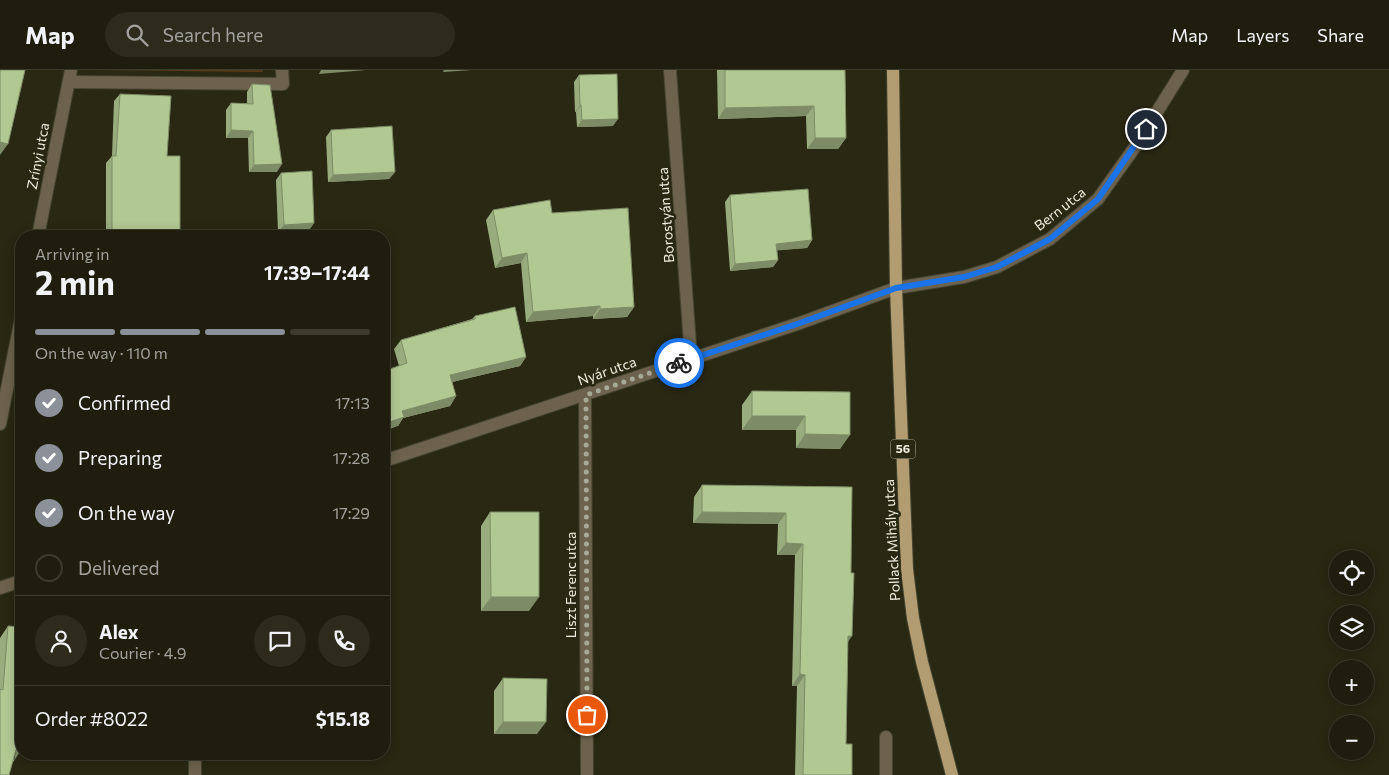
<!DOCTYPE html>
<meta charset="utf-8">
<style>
:root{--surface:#1f1e0e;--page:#2c2b1c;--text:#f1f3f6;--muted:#a1a29e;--line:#3c3c2e;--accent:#8c9099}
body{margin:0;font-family:Commissioner,sans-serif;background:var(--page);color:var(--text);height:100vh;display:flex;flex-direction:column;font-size:19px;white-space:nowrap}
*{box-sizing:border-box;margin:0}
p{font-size:16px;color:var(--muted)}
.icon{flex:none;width:28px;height:28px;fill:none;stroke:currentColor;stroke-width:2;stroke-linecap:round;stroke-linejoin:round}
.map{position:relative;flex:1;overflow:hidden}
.panel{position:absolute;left:15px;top:160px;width:375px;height:530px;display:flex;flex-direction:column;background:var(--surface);border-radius:20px;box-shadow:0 2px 12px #0003,0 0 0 1px var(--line)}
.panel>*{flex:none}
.buttons{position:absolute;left:1329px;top:480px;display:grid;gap:10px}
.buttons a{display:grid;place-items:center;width:45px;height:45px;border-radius:50%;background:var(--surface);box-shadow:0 2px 12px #0003,0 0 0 1px var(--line);font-size:25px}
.pin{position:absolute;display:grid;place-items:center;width:42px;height:42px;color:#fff;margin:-21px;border:2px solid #fff;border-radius:50%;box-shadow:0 1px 5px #0007}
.courier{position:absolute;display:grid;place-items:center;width:50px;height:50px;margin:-25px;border:4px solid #1a73e8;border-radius:50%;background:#fff;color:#222;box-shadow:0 1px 6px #0007}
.overview em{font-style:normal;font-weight:700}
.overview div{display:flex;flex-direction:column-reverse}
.overview{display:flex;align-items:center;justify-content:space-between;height:85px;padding:0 20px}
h1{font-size:32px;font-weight:700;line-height:38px}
.bar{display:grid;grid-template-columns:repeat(4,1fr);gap:8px 5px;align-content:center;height:60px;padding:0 20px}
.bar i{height:6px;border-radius:4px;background:var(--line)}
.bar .on{background:var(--accent)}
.bar p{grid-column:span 4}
.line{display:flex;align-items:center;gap:12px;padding:0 20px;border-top:1px solid var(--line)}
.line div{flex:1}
.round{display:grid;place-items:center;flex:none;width:52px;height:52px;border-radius:26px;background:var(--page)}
ol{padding:0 20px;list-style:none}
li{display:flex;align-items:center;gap:15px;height:55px}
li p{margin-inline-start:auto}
li .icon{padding:5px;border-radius:50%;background:var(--accent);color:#fff;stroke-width:4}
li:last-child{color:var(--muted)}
li i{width:28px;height:28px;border:2px solid var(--line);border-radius:50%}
header{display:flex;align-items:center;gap:30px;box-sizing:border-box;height:70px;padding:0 25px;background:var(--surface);border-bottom:1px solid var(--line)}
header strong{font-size:24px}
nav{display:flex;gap:28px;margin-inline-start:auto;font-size:18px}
.search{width:350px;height:45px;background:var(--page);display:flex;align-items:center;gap:12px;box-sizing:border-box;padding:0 18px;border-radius:28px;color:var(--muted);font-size:19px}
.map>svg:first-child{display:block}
.green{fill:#573a1a}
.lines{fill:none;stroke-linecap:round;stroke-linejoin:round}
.minor-casing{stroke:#454430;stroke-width:14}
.primary-casing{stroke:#454430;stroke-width:14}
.minor{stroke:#6c624d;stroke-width:12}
.primary{stroke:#b19d71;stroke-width:12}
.wall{fill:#99ac7e}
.shaded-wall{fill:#7d8c67}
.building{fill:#b2c893;stroke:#7d8c67}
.done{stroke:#a9a998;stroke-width:5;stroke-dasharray:0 9}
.route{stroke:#1a73e8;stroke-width:6}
.labels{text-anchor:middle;stroke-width:5;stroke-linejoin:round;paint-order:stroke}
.shield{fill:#292813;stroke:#b3b3a2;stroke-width:1}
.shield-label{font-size:12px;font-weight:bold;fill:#eeeee0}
.street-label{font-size:14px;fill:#eeeee0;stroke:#292813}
</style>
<header>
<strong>Map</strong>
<div class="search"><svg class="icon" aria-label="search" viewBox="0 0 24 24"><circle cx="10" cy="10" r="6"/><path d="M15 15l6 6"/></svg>Search here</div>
<nav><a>Map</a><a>Layers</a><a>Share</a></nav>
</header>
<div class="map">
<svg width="1389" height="705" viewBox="0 0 1389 705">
<rect width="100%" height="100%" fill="#292813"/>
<polygon class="green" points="96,0 263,0 263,2 95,0"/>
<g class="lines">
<g class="minor-casing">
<g id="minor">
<polyline points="670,0 691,288"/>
<polyline points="69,12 283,14 282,0"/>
<polyline points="38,166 71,0"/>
<polyline points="585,325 587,705"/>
<polyline points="0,354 21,248"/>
<polyline points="384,391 800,253 896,218 964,207 997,197 1050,169 1098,129 1137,74 1183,0"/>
<polyline points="0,518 21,511"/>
<polyline points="886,667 886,705"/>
<polyline points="195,705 195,684"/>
</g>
</g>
<g class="primary-casing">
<polyline id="primary" points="893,0 896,218 907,499 913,548 922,592 952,705"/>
</g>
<use href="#minor" class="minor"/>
<use href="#primary" class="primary"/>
</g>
<g class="wall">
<polygon points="717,0 845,0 846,68 838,79 807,79 806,46 718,49"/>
<polygon points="579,5 613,56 577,57 576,42 575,42 574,12"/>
<polygon points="252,14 277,102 249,102 248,68 226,68 226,40 231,33 247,33 247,22"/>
<polygon points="120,24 167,86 180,166 106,166 106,93 112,86 114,31"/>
<polygon points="331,60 395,102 389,109 328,112 326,67"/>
<polygon points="281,103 314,153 309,160 278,162 276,110"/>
<polygon points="730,125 812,170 807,178 777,180 778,190 773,197 730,201 725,132"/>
<polygon points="493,140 552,143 634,237 627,247 593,249 593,246 526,252 521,193 495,198 486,150"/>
<polygon points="475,246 526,287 520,296 452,312 456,326 450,336 403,348 398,356 399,296 394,279 401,270 472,249"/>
<polygon points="752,321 850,322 840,379 796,378 796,360 742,360 742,335"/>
<polygon points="702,415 852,417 848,572 846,674 852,705 795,705 797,616 792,616 795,485 777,485 778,454 693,453 694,427"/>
<polygon points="490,442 529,541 481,541 481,456"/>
<polygon points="8,556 14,691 0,705 0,568"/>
<polygon points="503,608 537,664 494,664 494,621"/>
</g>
<g class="shaded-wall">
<polygon points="321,0 366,0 319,4"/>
<polygon points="444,0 472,0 443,2"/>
<polygon points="580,35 581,35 576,42 575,42"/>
<polygon points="814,36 806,46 718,49 725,38"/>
<polygon points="618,49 613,56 577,57 582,50"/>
<polygon points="231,60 253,61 248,68 226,68"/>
<polygon points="815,68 846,68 838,79 807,79"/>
<polygon points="0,72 8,74 0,85"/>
<polygon points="282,94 277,102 249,102 254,95"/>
<polygon points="395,102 389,109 328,112 333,105"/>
<polygon points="314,153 309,160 278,162 284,155"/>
<polygon points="812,170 807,178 771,181 776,174"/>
<polygon points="527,183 521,193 495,198 502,188"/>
<polygon points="778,190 773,197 730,201 735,194"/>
<polygon points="600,236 593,246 526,252 533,242"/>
<polygon points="634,237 627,247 593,249 600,239"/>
<polygon points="526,287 520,296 444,314 450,305"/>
<polygon points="456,326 450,336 403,348 398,356 384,361 384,354 402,341"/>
<polygon points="752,346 805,346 796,360 742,360"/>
<polygon points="805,364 850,365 840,379 796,378"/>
<polygon points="702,442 786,443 778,454 693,453"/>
<polygon points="786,473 803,474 795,485 777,485"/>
<polygon points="491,527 539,527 529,541 481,541"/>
<polygon points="848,566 852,566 844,578"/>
<polygon points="800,604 805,605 797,616 792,616"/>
<polygon points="503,652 546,652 537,664 494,664"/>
<polygon points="17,676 21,677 21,680 14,691"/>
<polygon points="104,684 147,684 144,688"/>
</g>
<g class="building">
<polygon points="0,0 25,0 8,74 0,72"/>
<polygon points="725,0 845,0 846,68 815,68 814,36 725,38"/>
<polygon points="617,4 618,49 582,50 581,35 580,35 579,5"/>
<polygon points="252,14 270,15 282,94 254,95 253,61 231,60 231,33 253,34"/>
<polygon points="120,24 171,26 167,86 180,86 180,166 112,166 112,86 116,86"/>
<polygon points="392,56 395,102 333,105 331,60"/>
<polygon points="312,101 314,153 284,155 281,103"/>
<polygon points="808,119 812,170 776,174 778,190 735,194 730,125"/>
<polygon points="550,130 552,143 628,138 634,237 600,239 600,236 533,242 527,183 502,188 493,140"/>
<polygon points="515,237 526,287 450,305 456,326 402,341 404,347 384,354 384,301 407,293 401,270 475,249 475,246"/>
<polygon points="752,321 850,322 850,365 805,364 805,346 752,346"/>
<polygon points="702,415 852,417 851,503 854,503 852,566 848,566 846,674 852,674 852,705 803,705 805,605 800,604 803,474 786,473 786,443 702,442"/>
<polygon points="490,442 539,442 539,527 491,527"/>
<polygon points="8,556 21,557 21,677 17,676 9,705 0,705 0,619 3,620"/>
<polygon points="503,608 547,609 546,652 503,652"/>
</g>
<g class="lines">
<polyline class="done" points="587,645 586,325 679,293"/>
<polyline class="route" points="679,293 800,253 896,218 964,207 997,197 1050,169 1098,129 1146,59"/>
</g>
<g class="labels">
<rect class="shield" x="890.5" y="369.5" width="25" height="19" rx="4"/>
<g class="shield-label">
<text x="903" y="383">56</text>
</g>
<g class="street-label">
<text transform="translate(38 86) rotate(-79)" y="5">Zrínyi utca</text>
<text transform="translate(1060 139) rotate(-38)" y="5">Bern utca</text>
<text transform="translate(666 145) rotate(-94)" y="5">Borostyán utca</text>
<text transform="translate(607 301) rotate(-19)" y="5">Nyár utca</text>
<text transform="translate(892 470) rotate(-93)" y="5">Pollack Mihály utca</text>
<text transform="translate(571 515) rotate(-90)" y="5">Liszt Ferenc utca</text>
</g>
</g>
</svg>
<div class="buttons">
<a><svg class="icon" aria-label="locate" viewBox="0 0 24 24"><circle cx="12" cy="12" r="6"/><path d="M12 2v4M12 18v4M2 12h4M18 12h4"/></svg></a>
<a><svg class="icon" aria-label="layers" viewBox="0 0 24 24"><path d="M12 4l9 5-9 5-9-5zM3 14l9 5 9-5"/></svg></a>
<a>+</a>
<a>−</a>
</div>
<div class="pin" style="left:587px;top:645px;background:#ea580c"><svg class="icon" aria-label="bag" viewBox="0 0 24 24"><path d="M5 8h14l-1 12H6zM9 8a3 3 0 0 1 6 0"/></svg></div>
<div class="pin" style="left:1146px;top:59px;background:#1f2937"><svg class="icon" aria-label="home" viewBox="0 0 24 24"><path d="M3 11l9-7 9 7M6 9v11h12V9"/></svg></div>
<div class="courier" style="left:679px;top:293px"><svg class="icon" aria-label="bike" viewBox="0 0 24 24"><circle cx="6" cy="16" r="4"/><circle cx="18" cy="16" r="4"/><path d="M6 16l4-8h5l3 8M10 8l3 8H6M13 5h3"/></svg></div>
<section class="panel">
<div class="overview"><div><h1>2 min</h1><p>Arriving in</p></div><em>17:39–17:44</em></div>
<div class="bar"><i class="on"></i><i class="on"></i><i class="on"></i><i></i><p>On the way · 110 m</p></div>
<ol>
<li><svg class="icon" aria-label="check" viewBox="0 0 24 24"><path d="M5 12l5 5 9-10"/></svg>Confirmed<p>17:13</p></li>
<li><svg class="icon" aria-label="check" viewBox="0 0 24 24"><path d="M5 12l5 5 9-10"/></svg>Preparing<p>17:28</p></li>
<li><svg class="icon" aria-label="check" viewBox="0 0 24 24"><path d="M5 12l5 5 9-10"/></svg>On the way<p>17:29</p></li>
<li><i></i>Delivered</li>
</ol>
<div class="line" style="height:90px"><a class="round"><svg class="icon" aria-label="person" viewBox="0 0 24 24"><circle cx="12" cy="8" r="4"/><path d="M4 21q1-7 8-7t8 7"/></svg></a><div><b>Alex</b><p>Courier · 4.9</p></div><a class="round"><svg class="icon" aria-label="chat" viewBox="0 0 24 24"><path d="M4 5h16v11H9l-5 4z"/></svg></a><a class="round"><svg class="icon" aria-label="phone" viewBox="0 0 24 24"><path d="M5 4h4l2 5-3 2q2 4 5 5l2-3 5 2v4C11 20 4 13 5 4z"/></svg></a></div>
<div class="line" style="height:65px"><div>Order #8022</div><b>$15.18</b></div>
</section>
</div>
